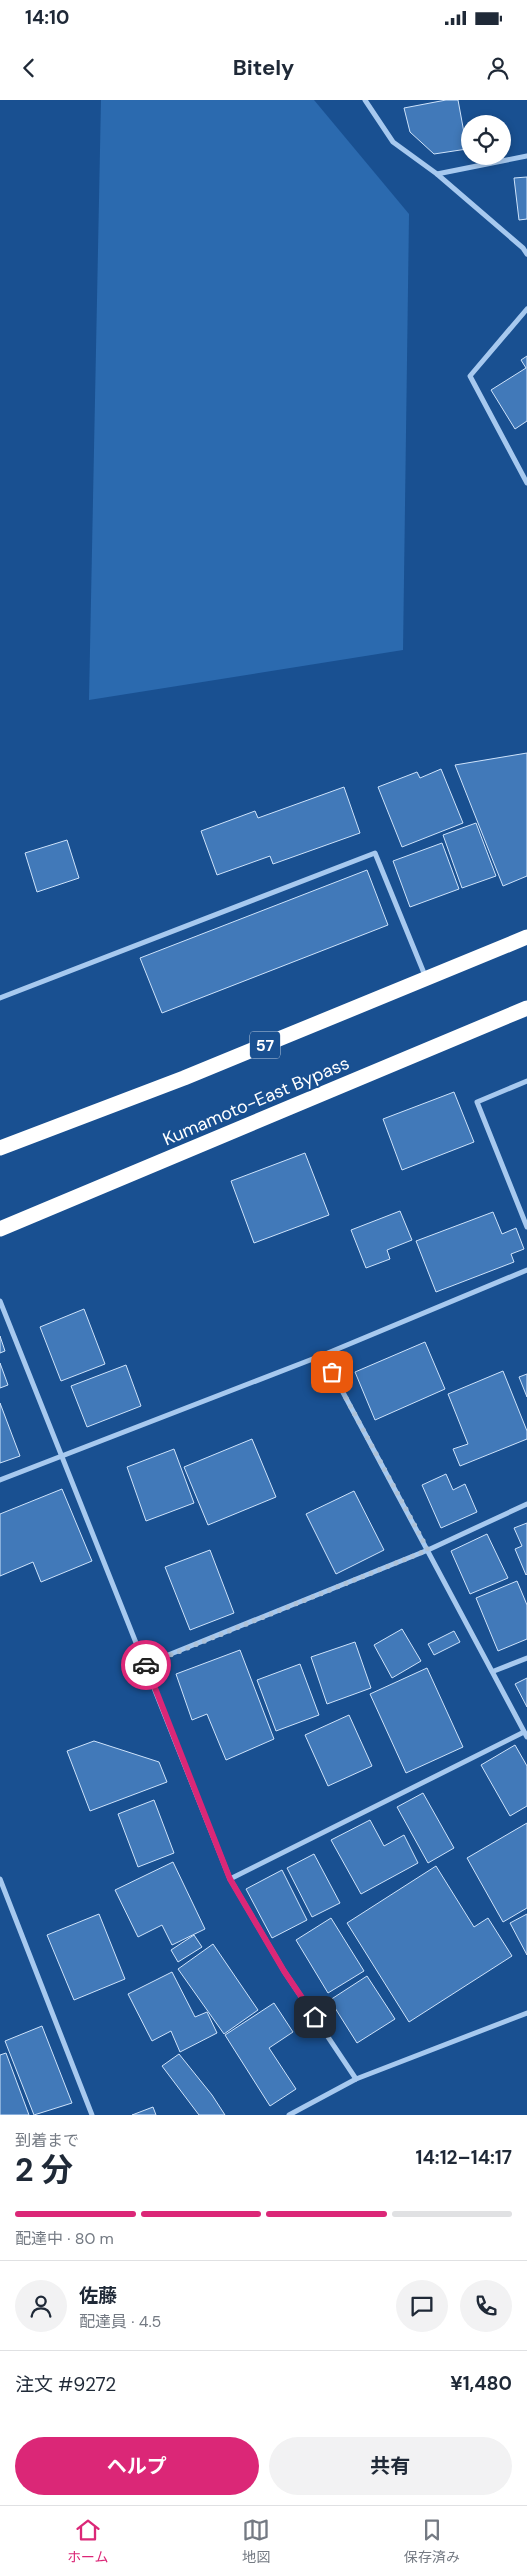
<!DOCTYPE html>
<html lang="ja">
<meta charset="utf-8">
<style>
:root{--surface:#fff;--page:#f2f2f3;--text:#1f2937;--muted:#747a83;--line:#e0e1e3;--accent:#db2777}
body{margin:0;font-family:"DM Sans","Noto Sans JP",sans-serif;background:var(--page);color:var(--text);height:100vh;display:flex;flex-direction:column;font-size:19px;white-space:nowrap}
*{box-sizing:border-box;margin:0}
p{font-size:16px;color:var(--muted)}
.icon{flex:none;width:28px;height:28px;fill:none;stroke:currentColor;stroke-width:2;stroke-linecap:round;stroke-linejoin:round}
.map{position:relative;height:2015px;overflow:hidden}
.sheet{display:flex;flex-direction:column;background:var(--surface);flex:1}
.sheet>*{flex:none}
.controls{position:absolute;left:461px;top:15px;display:grid;gap:10px}
.controls a{display:grid;place-items:center;width:50px;height:50px;border-radius:50%;background:var(--surface);box-shadow:0 2px 8px #0003;font-size:25px}
.pin{position:absolute;display:grid;place-items:center;width:42px;height:42px;color:#fff;margin:-21px;border-radius:10px;box-shadow:0 2px 8px #0006}
.courier{position:absolute;display:grid;place-items:center;width:50px;height:50px;margin:-25px;border:4px solid #db2777;border-radius:50%;background:#fff;color:#222;box-shadow:0 1px 6px #0007}
.summary em{font-style:normal;font-weight:700}
.summary div{display:flex;flex-direction:column-reverse}
.summary{display:flex;align-items:center;justify-content:space-between;height:85px;padding:0 15px}
h1{font-size:32px;font-weight:700;line-height:38px}
.bar{display:grid;grid-template-columns:repeat(4,1fr);gap:8px 5px;align-content:center;height:60px;padding:0 15px}
.bar i{height:6px;border-radius:4px;background:var(--line)}
.bar .selected{background:var(--accent)}
.bar p{grid-column:span 4}
.line{display:flex;align-items:center;gap:12px;padding:0 15px;border-top:1px solid var(--line)}
.line div{flex:1}
.round{display:grid;place-items:center;flex:none;width:52px;height:52px;border-radius:26px;background:var(--page)}
.action{display:flex;gap:10px;margin-top:auto;padding:10px 15px}
.action a{flex:1;height:58px;border-radius:30px;background:var(--accent);color:#fff;font-size:20px;font-weight:700;line-height:58px;text-align:center}
.action a+a{background:var(--page);color:var(--text)}
.status{display:flex;justify-content:space-between;align-items:center;height:35px;padding:0 25px;background:var(--surface);direction:ltr}
.status svg{height:14px;fill:currentColor}
header{display:flex;justify-content:space-between;align-items:center;height:65px;padding:0 15px;background:var(--surface);font-size:22px;font-weight:700}
.tab-bar{display:flex;justify-content:space-around;align-items:center;height:70px;border-top:1px solid var(--line);background:var(--surface);font-size:14px;color:var(--muted)}
.tab-bar a{display:grid;justify-items:center;gap:2px}
.tab-bar .selected{color:var(--accent)}
.map>svg:first-child{display:block}
.green{fill:#2b6aaf}
.building{fill:#4179b9;stroke:#cee3fb}
.lines{fill:none;stroke-linecap:round;stroke-linejoin:round}
.street{stroke:#a7c9ef;stroke-width:5}
.highway{stroke:#fff;stroke-width:15}
.done{stroke:#aec2d8;stroke-width:5;stroke-dasharray:0 9}
.route{stroke:#db2777;stroke-width:6}
.labels{text-anchor:middle;stroke-width:4;stroke-linejoin:round;paint-order:stroke}
.shield{fill:#195091;stroke:#bacade;stroke-width:1}
.shield-label{font-size:16px;font-weight:bold;fill:#fff}
.street-label{font-size:18px;fill:#fff;stroke:#195091}
</style>
<div class="status"><b>14:10</b><svg viewBox="0 0 49 12"><path d="M0 12V9h3v3zM5 12V6h3v6zM10 12V3h3v9zM15 12V0h3v12zM26 1h20v11H26zM47 4h2v5h-2z"/></svg></div>
<header><svg class="icon" aria-label="back" viewBox="0 0 24 24"><path d="M15 5l-7 7 7 7"/></svg>Bitely<svg class="icon" aria-label="person" viewBox="0 0 24 24"><circle cx="12" cy="8" r="4"/><path d="M4 21q1-7 8-7t8 7"/></svg></header>
<div class="map">
<svg width="527" height="2015" viewBox="0 0 527 2015">
<rect width="100%" height="100%" fill="#195091"/>
<polygon class="green" points="101,0 314,0 409,114 403,550 89,600"/>
<g class="building">
<polygon points="446,0 458,0 467,49 434,54 410,32 404,8"/>
<polygon points="527,77 527,119 519,120 514,78"/>
<polygon points="527,256 527,321 515,329 491,290 526,268 521,260"/>
<polygon points="527,653 527,776 503,786 455,665"/>
<polygon points="441,669 463,723 402,747 378,687 417,672 420,678"/>
<polygon points="344,687 360,733 273,764 270,756 217,775 201,731 255,711 258,718"/>
<polygon points="476,723 496,776 462,788 443,735"/>
<polygon points="67,740 79,778 37,792 25,753"/>
<polygon points="442,743 459,789 410,807 393,761"/>
<polygon points="367,770 388,825 162,913 140,858"/>
<polygon points="454,992 474,1042 402,1070 383,1019"/>
<polygon points="305,1053 329,1115 254,1143 231,1081"/>
<polygon points="400,1111 412,1140 387,1150 390,1159 366,1168 351,1130"/>
<polygon points="493,1112 502,1134 516,1128 524,1149 511,1154 514,1162 436,1192 416,1141"/>
<polygon points="84,1209 105,1264 61,1281 40,1227"/>
<polygon points="0,1236 5,1251 0,1253"/>
<polygon points="425,1242 445,1289 375,1320 355,1272"/>
<polygon points="0,1263 8,1285 0,1288"/>
<polygon points="126,1265 141,1306 87,1327 71,1286"/>
<polygon points="503,1271 527,1331 527,1339 460,1366 453,1349 468,1344 448,1294"/>
<polygon points="527,1274 527,1297 519,1277"/>
<polygon points="0,1303 20,1356 0,1363"/>
<polygon points="252,1339 276,1397 208,1425 184,1367"/>
<polygon points="174,1349 194,1403 146,1421 127,1367"/>
<polygon points="446,1374 453,1390 465,1384 477,1412 441,1428 422,1385"/>
<polygon points="62,1389 92,1461 41,1482 33,1462 0,1476 0,1414"/>
<polygon points="354,1391 384,1450 336,1474 306,1414"/>
<polygon points="527,1423 527,1474 526,1475 515,1449 522,1446 514,1428"/>
<polygon points="487,1434 508,1478 470,1494 451,1451"/>
<polygon points="210,1450 234,1513 190,1530 165,1467"/>
<polygon points="517,1481 527,1505 527,1539 498,1551 476,1498"/>
<polygon points="402,1529 421,1561 392,1578 374,1545"/>
<polygon points="454,1531 460,1542 434,1555 428,1544"/>
<polygon points="355,1542 371,1588 327,1604 311,1557"/>
<polygon points="240,1550 274,1639 226,1660 207,1614 192,1620 176,1574"/>
<polygon points="300,1564 319,1615 276,1631 257,1580"/>
<polygon points="427,1568 463,1647 406,1673 370,1594"/>
<polygon points="527,1578 527,1607 515,1584"/>
<polygon points="349,1615 372,1666 328,1686 305,1635"/>
<polygon points="94,1641 159,1662 167,1682 90,1711 67,1651"/>
<polygon points="515,1645 527,1666 527,1706 510,1716 481,1665"/>
<polygon points="423,1693 454,1748 428,1763 397,1707"/>
<polygon points="154,1700 174,1753 138,1767 118,1714"/>
<polygon points="370,1720 384,1746 404,1735 418,1763 361,1794 331,1740"/>
<polygon points="527,1723 527,1808 503,1822 467,1758"/>
<polygon points="314,1754 340,1803 312,1817 287,1768"/>
<polygon points="173,1762 205,1829 172,1845 162,1825 138,1837 115,1790"/>
<polygon points="436,1766 474,1827 488,1818 512,1856 409,1922 347,1823"/>
<polygon points="282,1770 307,1820 272,1838 246,1789"/>
<polygon points="99,1814 125,1879 74,1900 47,1835"/>
<polygon points="527,1814 527,1855 510,1823"/>
<polygon points="331,1818 364,1871 328,1893 296,1840"/>
<polygon points="194,1835 202,1847 178,1862 171,1850"/>
<polygon points="213,1844 258,1910 224,1934 178,1869"/>
<polygon points="172,1872 195,1917 207,1912 217,1933 180,1952 171,1931 152,1941 128,1894"/>
<polygon points="367,1876 395,1919 357,1943 330,1900"/>
<polygon points="274,1903 293,1932 269,1948 296,1989 270,2006 225,1935"/>
<polygon points="42,1926 72,2003 34,2015 5,1941"/>
<polygon points="6,1953 29,2015 0,2015 0,1955"/>
<polygon points="179,1954 212,1995 225,2015 199,2015 162,1966"/>
<polygon points="153,2007 156,2015 132,2015"/>
</g>
<g class="lines">
<g class="street">
<polyline points="365,0 393,42 437,74 523,148 527,154"/>
<polyline points="437,74 527,56"/>
<polyline points="527,209 470,276 527,383"/>
<polyline points="0,898 375,753 426,878"/>
<polyline points="527,981 477,1002 527,1127"/>
<polyline points="0,1201 230,1779 284,1871 356,1979"/>
<polyline points="323,1255 527,1637"/>
<polyline points="0,1380 323,1255 527,1170"/>
<polyline points="146,1564 428,1450 527,1404"/>
<polyline points="494,1571 527,1558"/>
<polyline points="0,1779 92,2015"/>
<polyline points="230,1779 524,1632"/>
<polyline points="289,2015 356,1979 527,1913"/>
</g>
<g class="highway">
<polyline points="0,1048 184,978 527,837"/>
<polyline points="0,1129 527,908"/>
</g>
</g>
<g class="lines">
<polyline class="done" points="146,1565 428,1450 332,1272"/>
<polyline class="route" points="146,1565 230,1779 284,1871 315,1917"/>
</g>
<g class="labels">
<rect class="shield" x="250" y="931.5" width="30" height="27" rx="4"/>
<g class="shield-label">
<text x="265" y="951">57</text>
</g>
<g class="street-label">
<text transform="translate(256 1001) rotate(-23)" y="6">Kumamoto-East Bypass</text>
</g>
</g>
</svg>
<div class="controls">
<a><svg class="icon" aria-label="locate" viewBox="0 0 24 24"><circle cx="12" cy="12" r="6"/><path d="M12 2v4M12 18v4M2 12h4M18 12h4"/></svg></a>
</div>
<div class="pin" style="left:332px;top:1272px;background:#ea580c"><svg class="icon" aria-label="bag" viewBox="0 0 24 24"><path d="M5 8h14l-1 12H6zM9 8a3 3 0 0 1 6 0"/></svg></div>
<div class="pin" style="left:315px;top:1917px;background:#1f2937"><svg class="icon" aria-label="home" viewBox="0 0 24 24"><path d="M3 11l9-7 9 7M6 9v11h12V9"/></svg></div>
<div class="courier" style="left:146px;top:1565px"><svg class="icon" aria-label="car" viewBox="0 0 24 24"><path d="M5 17H2v-5l4-1 3-4h7l3 4 3 1v5h-3M9 17h6M6 11h13"/><circle cx="7" cy="17" r="2"/><circle cx="17" cy="17" r="2"/></svg></div>
</div>
<section class="sheet">
<div class="summary"><div><h1>2 分</h1><p>到着まで</p></div><em>14:12–14:17</em></div>
<div class="bar"><i class="selected"></i><i class="selected"></i><i class="selected"></i><i></i><p>配達中 · 80 m</p></div>
<div class="line" style="height:90px"><a class="round"><svg class="icon" aria-label="person" viewBox="0 0 24 24"><circle cx="12" cy="8" r="4"/><path d="M4 21q1-7 8-7t8 7"/></svg></a><div><b>佐藤</b><p>配達員 · 4.5</p></div><a class="round"><svg class="icon" aria-label="chat" viewBox="0 0 24 24"><path d="M4 5h16v11H9l-5 4z"/></svg></a><a class="round"><svg class="icon" aria-label="phone" viewBox="0 0 24 24"><path d="M5 4h4l2 5-3 2q2 4 5 5l2-3 5 2v4C11 20 4 13 5 4z"/></svg></a></div>
<div class="line" style="height:65px"><div>注文 #9272</div><b>¥1,480</b></div>
<div class="action"><a>ヘルプ</a><a>共有</a></div>
</section>
<nav class="tab-bar">
<a class="selected"><svg class="icon" aria-label="home" viewBox="0 0 24 24"><path d="M3 11l9-7 9 7M6 9v11h12V9"/></svg>ホーム</a>
<a><svg class="icon" aria-label="map" viewBox="0 0 24 24"><path d="M3 6l6-2 6 2 6-2v14l-6 2-6-2-6 2zM9 4v14M15 6v14"/></svg>地図</a>
<a><svg class="icon" aria-label="saved" viewBox="0 0 24 24"><path d="M7 4h10v16l-5-4-5 4z"/></svg>保存済み</a>
</nav>
